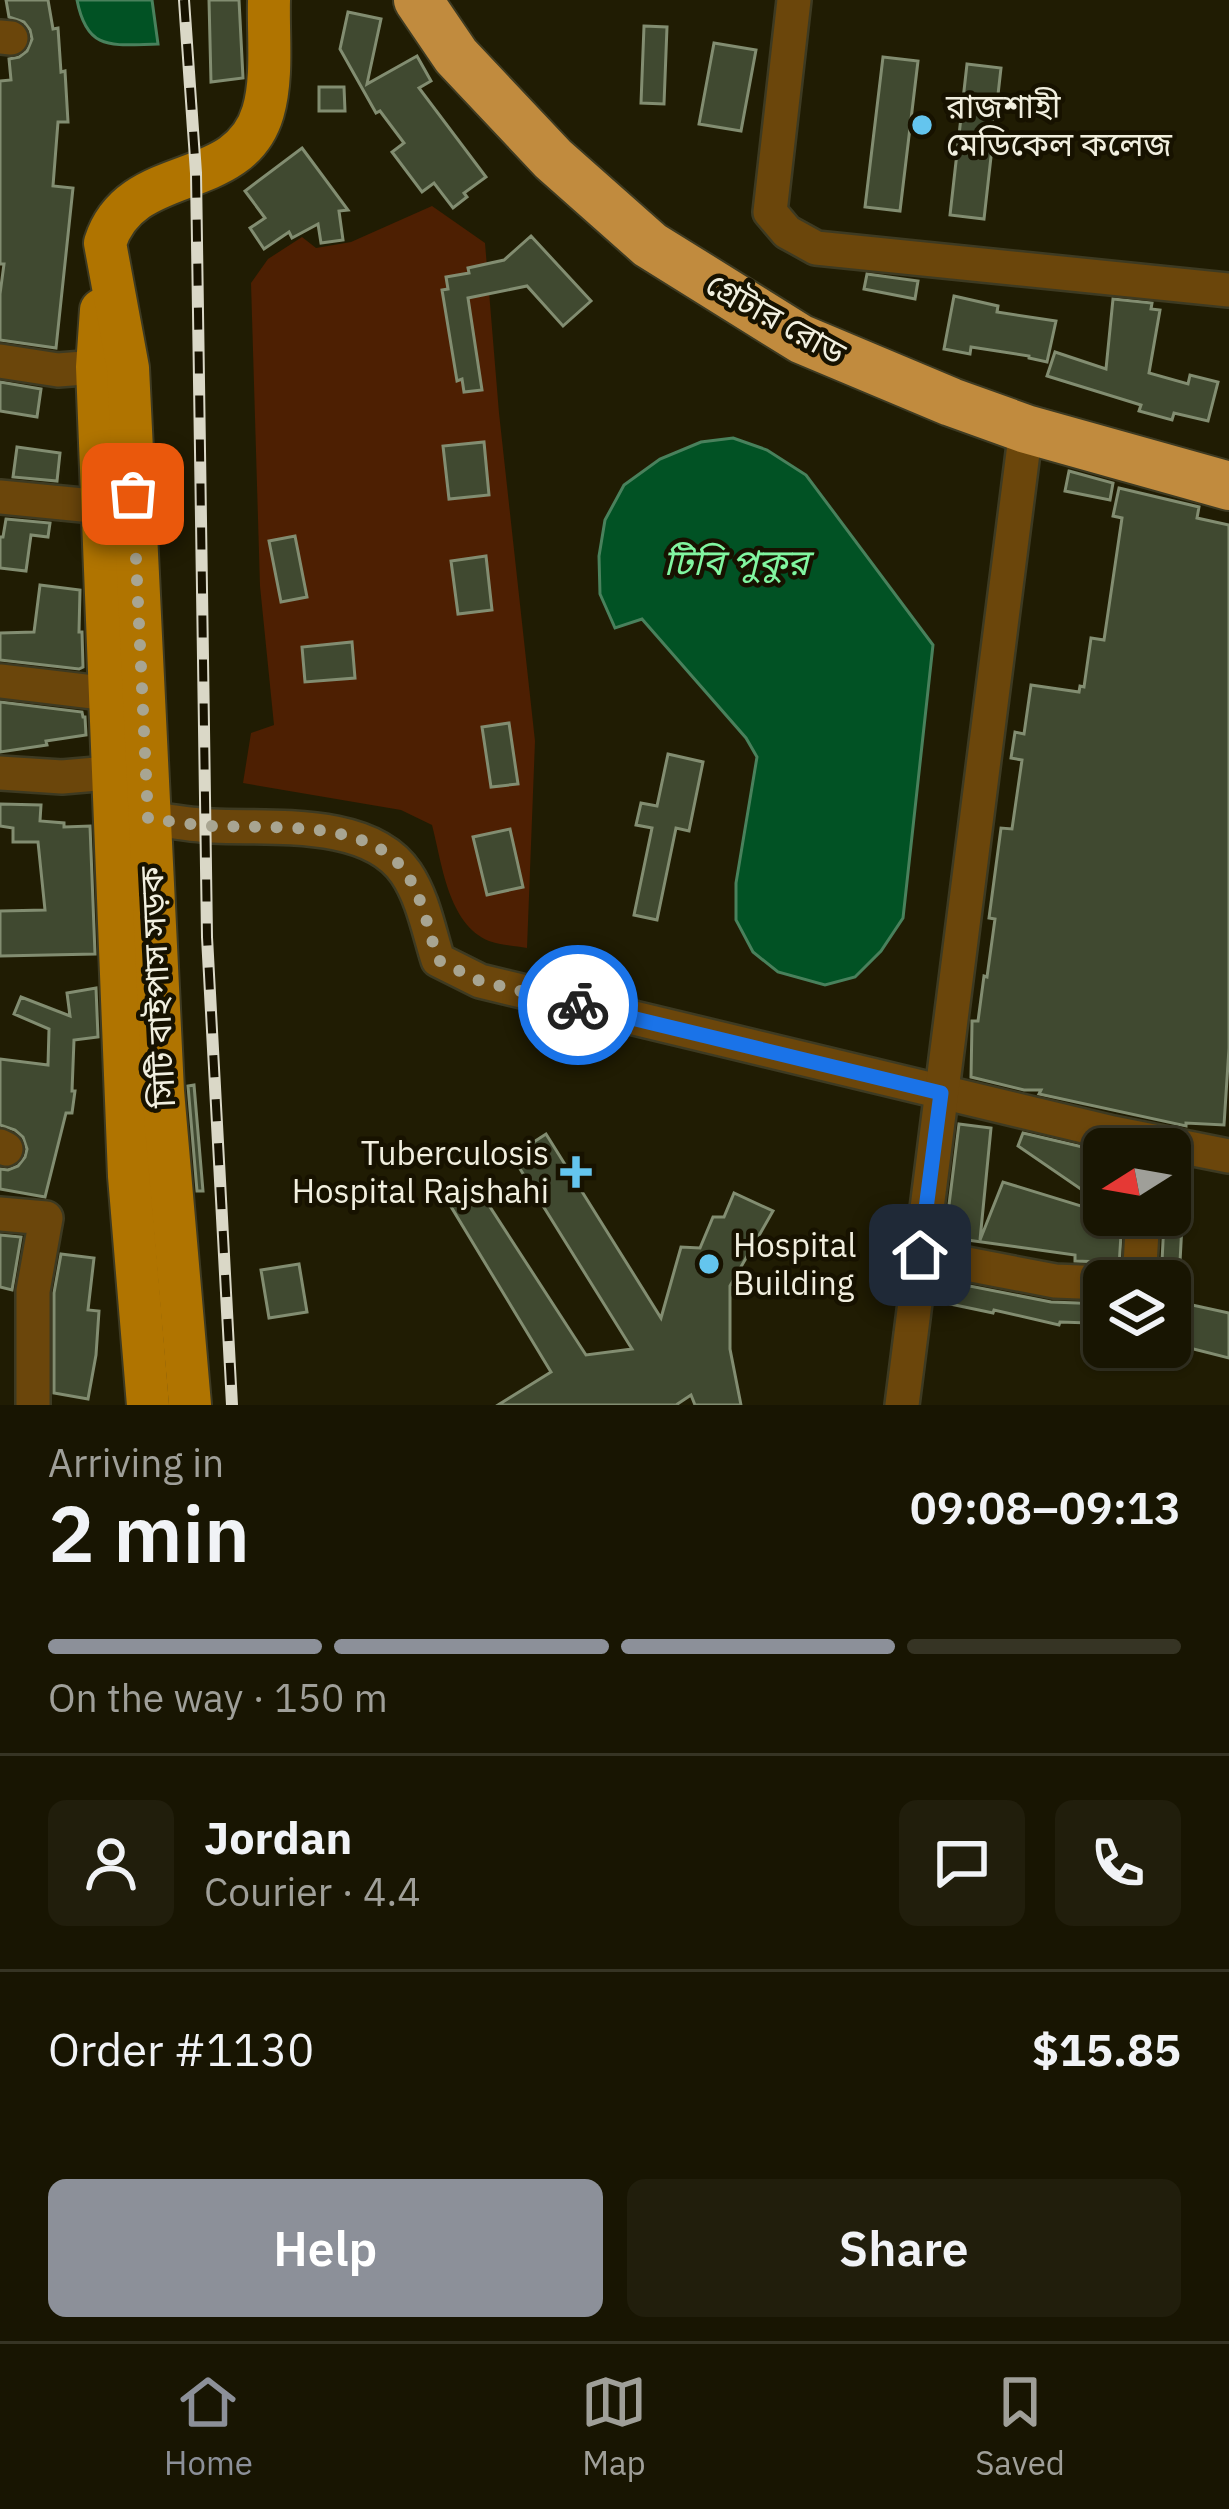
<!DOCTYPE html>
<meta charset="utf-8">
<style>
:root{--surface:#181502;--page:#211e0c;--text:#f1f3f6;--muted:#9f9f99;--line:#363424;--accent:#8c9099}
body{margin:0;font-family:"IBM Plex Sans","Noto Sans Bengali",sans-serif;background:var(--page);color:var(--text);height:100vh;display:flex;flex-direction:column;font-size:45px;white-space:nowrap}
*{box-sizing:border-box;margin:0}
p{font-size:39px;color:var(--muted)}
.icon{flex:none;width:66px;height:66px;fill:none;stroke:currentColor;stroke-width:2;stroke-linecap:round;stroke-linejoin:round}
.map{position:relative;height:1405px;overflow:hidden}
.panel{display:flex;flex-direction:column;background:var(--surface);flex:1}
.panel>*{flex:none}
.needle{width:78px;rotate:259deg}
.fabs{position:absolute;left:1083px;top:1128px;display:grid;gap:24px}
.fabs a{display:grid;place-items:center;width:108px;height:108px;border-radius:18px;background:var(--surface);box-shadow:0 3px 9px #0004,0 0 0 3px var(--line);font-size:60px}
.pin{position:absolute;display:grid;place-items:center;width:102px;height:102px;color:#fff;margin:-51px;border-radius:24px;box-shadow:0 6px 18px #0006}
.courier{position:absolute;display:grid;place-items:center;width:120px;height:120px;margin:-60px;border:9px solid #1a73e8;border-radius:50%;background:#fff;color:#222;box-shadow:0 3px 15px #0007}
.overview em{font-style:normal;font-weight:600}
.overview div{display:flex;flex-direction:column-reverse}
.overview{display:flex;align-items:center;justify-content:space-between;height:204px;padding:0 48px}
h1{font-size:78px;font-weight:600;line-height:90px}
.bar{display:grid;grid-template-columns:repeat(4,1fr);gap:18px 12px;align-content:center;height:144px;padding:0 48px}
.bar i{height:15px;border-radius:9px;background:var(--line)}
.bar .selected{background:var(--accent)}
.bar p{grid-column:span 4}
.line{display:flex;align-items:center;gap:30px;padding:0 48px;border-top:3px solid var(--line)}
.line div{flex:1}
.round{display:grid;place-items:center;flex:none;width:126px;height:126px;border-radius:18px;background:var(--page)}
.action{display:flex;gap:24px;margin-top:auto;padding:24px 48px}
.action a{flex:1;height:138px;border-radius:18px;background:var(--accent);color:#fff;font-size:48px;font-weight:600;line-height:138px;text-align:center}
.action a+a{background:var(--page);color:var(--text)}
.menu{display:flex;justify-content:space-around;align-items:center;height:168px;border-top:3px solid var(--line);background:var(--surface);font-size:33px;color:var(--muted)}
.menu a{display:grid;justify-items:center;gap:6px}
.menu .selected{color:var(--accent)}
.map>svg:first-child{display:block}
.green{fill:#4d1f02}
.water{fill:#015224;stroke:#49815c;stroke-width:3}
.building{fill:#404930;stroke:#828d71;stroke-width:3}
.lines{fill:none;stroke-linecap:round;stroke-linejoin:round}
.minor-casing{stroke:#3d3a22;stroke-width:38}
.major-casing{stroke:#3d3a22;stroke-width:46}
.highway-casing{stroke:#3d3a22;stroke-width:52}
.minor{stroke:#6b460b;stroke-width:33}
.major{stroke:#b07400;stroke-width:42}
.highway{stroke:#c18b3e;stroke-width:48}
.rail-casing{stroke:#dad8c7;stroke-width:12}
.rail{stroke:#171200;stroke-width:8;stroke-dasharray:22;stroke-linecap:butt}
.done{stroke:#a8a592;stroke-width:12;stroke-dasharray:0 21.6}
.route{stroke:#1a73e8;stroke-width:15}
.poi-dot{fill:#64c5ee;stroke:#171200;stroke-width:4.5}
.labels{text-anchor:middle;stroke-width:9;stroke-linejoin:round;paint-order:stroke}
.poi-label{font-size:33px;fill:#f1efdf;stroke:#171200;text-anchor:start}
.street-label{font-size:33px;fill:#f1efdf;stroke:#171200}
.water-label{font-size:36px;font-style:italic;fill:#81f6a0;stroke:#171200}
</style>
<div class="map">
<svg width="1229" height="1405" viewBox="0 0 1229 1405">
<rect width="100%" height="100%" fill="#201c03"/>
<path class="green" d="M432,206L485,243L499,413L535,741L527,948C515,946 500,945 489,941C448,924 442,863 432,825L401,810L243,783L251,733L274,725L260,586L251,283L268,259L302,237L316,248L351,242Z"/>
<g class="water">
<path d="M77,0H152L158,44C112,45 87,52 77,0Z"/>
<polygon points="733,438 767,450 806,475 933,645 903,918 881,951 855,977 825,985 778,972 753,952 736,920 736,883 757,757 746,738 642,619 615,628 600,594 599,556 605,520 624,485 660,459 701,442"/>
</g>
<g class="building">
<polygon points="6,0 48,0 53,29 58,28 61,72 65,71 68,122 58,122 53,186 73,188 56,348 0,340 0,294 4,264 0,264 0,81 11,80 9,59 19,57 27,51 32,39 30,30 24,22 9,17"/>
<polygon points="209,0 239,0 243,78 211,82"/>
<polygon points="348,12 381,19 367,84 417,56 431,81 419,88 486,177 464,193 467,197 453,208 434,183 422,192 392,152 404,143 380,111 376,113 340,49"/>
<polygon points="644,26 667,27 664,104 641,103"/>
<polygon points="714,43 756,50 741,131 699,124"/>
<polygon points="883,57 918,61 900,211 865,207"/>
<polygon points="967,64 1001,68 984,219 950,215"/>
<polygon points="319,87 344,87 345,111 319,111"/>
<polygon points="302,148 348,210 339,211 343,240 321,243 318,224 292,238 289,232 264,249 250,228 265,218 245,191"/>
<polygon points="531,236 591,301 563,326 527,286 468,298 482,390 464,392 462,379 457,381 442,290 448,289 446,277 469,273 468,268 504,260"/>
<polygon points="867,274 918,281 915,299 864,289"/>
<polygon points="954,296 998,306 997,312 1056,321 1047,362 1029,358 1029,356 971,347 970,354 944,349"/>
<polygon points="1113,299 1152,303 1151,309 1160,310 1149,373 1188,384 1190,375 1218,382 1208,421 1174,413 1172,420 1139,411 1141,405 1047,376 1055,352 1106,369"/>
<polygon points="0,382 41,389 37,417 0,411"/>
<polygon points="484,442 489,495 449,499 443,446"/>
<polygon points="17,447 60,453 57,481 13,477"/>
<polygon points="1069,471 1113,483 1110,500 1065,491"/>
<polygon points="1119,488 1199,507 1197,518 1229,525 1229,1048 1224,1125 1186,1123 1186,1126 1039,1094 1041,1090 1024,1090 971,1077 972,1024 972,1021 978,1021 984,976 987,977 995,919 989,918 1001,828 1012,829 1022,760 1011,758 1015,732 1024,734 1031,685 1079,692 1080,686 1084,687 1091,638 1104,640 1122,518 1113,516"/>
<polygon points="6,519 50,523 48,537 31,535 26,571 0,568 0,537 3,537"/>
<polygon points="295,536 307,597 281,602 269,541"/>
<polygon points="486,556 492,610 458,614 451,561"/>
<polygon points="40,585 80,590 79,632 82,632 83,667 79,669 0,660 0,633 34,632"/>
<polygon points="352,642 355,678 305,682 302,647"/>
<polygon points="0,702 82,712 83,717 85,717 86,735 46,741 47,745 0,752"/>
<polygon points="509,723 518,784 491,787 482,727"/>
<polygon points="668,754 703,762 689,831 676,828 657,920 634,915 652,828 636,825 641,803 657,806"/>
<polygon points="0,804 41,805 40,821 64,823 64,827 90,826 95,954 0,956 0,911 45,910 38,842 13,842 13,828 0,826"/>
<polygon points="510,829 523,887 487,895 473,837"/>
<polygon points="96,988 98,1037 74,1040 72,1091 75,1091 72,1113 66,1113 45,1197 0,1189 0,1169 8,1170 18,1166 25,1157 27,1149 23,1137 15,1130 0,1125 0,1059 48,1065 49,1029 14,1014 21,997 70,1016 67,993"/>
<polygon points="194,1085 203,1191 197,1191 188,1086"/>
<polygon points="959,1124 991,1128 980,1240 1003,1182 1104,1213 1104,1215 1122,1218 1119,1267 1105,1262 1075,1261 1075,1255 945,1237"/>
<polygon points="1023,1133 1104,1152 1104,1205 1018,1146"/>
<polygon points="546,1134 661,1318 681,1247 700,1248 713,1217 724,1217 734,1193 773,1211 730,1286 730,1349 741,1405 695,1405 691,1395 676,1405 498,1405 551,1372 450,1205 479,1190 586,1355 632,1349 512,1156"/>
<polygon points="1164,1222 1182,1224 1179,1281 1161,1281"/>
<polygon points="0,1235 21,1237 12,1290 0,1287"/>
<polygon points="61,1254 94,1258 88,1310 99,1311 96,1355 88,1399 54,1393 54,1293"/>
<polygon points="299,1264 307,1312 269,1318 261,1270"/>
<polygon points="939,1280 1051,1302 1104,1304 1104,1319 1089,1320 1089,1323 1060,1322 1059,1325 994,1310 993,1313 936,1301"/>
<polygon points="1170,1300 1191,1302 1192,1305 1229,1313 1229,1358 1170,1343"/>
</g>
<g class="lines">
<g class="minor-casing">
<g id="minor">
<polyline points="794,0 770,212 787,232 816,248 1229,290"/>
<polyline points="0,37 11,38"/>
<polyline points="0,361 58,370 97,367"/>
<polyline points="0,497 103,507"/>
<polyline points="0,681 110,694"/>
<polyline points="0,773 62,777 132,771"/>
<path d="M148,818C169,821 191,825 213,826C270,829 369,818 406,873C423,898 429,932 438,960L480,981L1113,1133L1229,1156"/>
<polyline points="0,1146 6,1149"/>
<polyline points="0,1214 46,1218 33,1291 33,1405"/>
<polyline points="920,1255 1055,1281 1104,1283"/>
<polyline points="1139,1281 1143,1215"/>
<polyline points="902,1405 1026,429"/>
</g>
</g>
<g class="major-casing">
<g id="major">
<polyline points="101,310 97,367 129,1176 148,1405"/>
<path d="M190,1405L163,1091L128,368L105,243C131,161 239,194 263,112C273,78 268,36 269,0"/>
</g>
</g>
<g class="highway-casing">
<polyline id="highway" points="418,0 456,56 553,159 650,245 801,339 951,402 1026,429 1229,486"/>
</g>
<use href="#minor" class="minor"/>
<use href="#major" class="major"/>
<use href="#highway" class="highway"/>
<g class="rail-casing">
<polyline id="rail" points="184,0 196,173 207,937 232,1405"/>
</g>
<use href="#rail" class="rail"/>
</g>
<g class="lines">
<path class="done" d="M133,494L148,818C169,821 191,825 213,826C270,829 369,818 406,873C423,898 429,932 438,960L480,981L578,1005"/>
<polyline class="route" points="578,1005 941,1093 920,1255"/>
</g>
<g class="poi-dot">
<circle cx="922" cy="125" r="12"/>
<path d="M570 1154h12v12h12v12h-12v12h-12v-12h-12v-12h12z"/>
<circle cx="709" cy="1264" r="12"/>
</g>
<g class="labels">
<g class="poi-label">
<text x="946" y="118">রাজশাহী<tspan x="946" dy="38">মেডিকেল কলেজ</tspan></text>
<text x="549" y="1165" text-anchor="end">Tuberculosis<tspan x="549" dy="38">Hospital Rajshahi</tspan></text>
<text x="733" y="1257">Hospital<tspan x="733" dy="38">Building</tspan></text>
</g>
<g class="street-label">
<text transform="translate(776 318) rotate(29)" y="12">গ্রেটার রোড</text>
<text transform="translate(157 987) rotate(-93)" y="12">সিটি বাইপাস সড়ক</text>
</g>
<g class="water-label">
<text x="736" y="575">টিবি পুকুর</text>
</g>
</g>
</svg>
<div class="fabs">
<a><svg class="needle" viewBox="-14 -14 28 28"><path d="M0-13l5 13h-10z" fill="#e53935"/><path d="M0 13l5-13h-10z" fill="#9f9f99"/></svg></a>
<a><svg class="icon" aria-label="layers" viewBox="0 0 24 24"><path d="M12 4l9 5-9 5-9-5zM3 14l9 5 9-5"/></svg></a>
</div>
<div class="pin" style="left:133px;top:494px;background:#ea580c"><svg class="icon" aria-label="bag" viewBox="0 0 24 24"><path d="M5 8h14l-1 12H6zM9 8a3 3 0 0 1 6 0"/></svg></div>
<div class="pin" style="left:920px;top:1255px;background:#1f2937"><svg class="icon" aria-label="home" viewBox="0 0 24 24"><path d="M3 11l9-7 9 7M6 9v11h12V9"/></svg></div>
<div class="courier" style="left:578px;top:1005px"><svg class="icon" aria-label="bike" viewBox="0 0 24 24"><circle cx="6" cy="16" r="4"/><circle cx="18" cy="16" r="4"/><path d="M6 16l4-8h5l3 8M10 8l3 8H6M13 5h3"/></svg></div>
</div>
<section class="panel">
<div class="overview"><div><h1>2 min</h1><p>Arriving in</p></div><em>09:08–09:13</em></div>
<div class="bar"><i class="selected"></i><i class="selected"></i><i class="selected"></i><i></i><p>On the way · 150 m</p></div>
<div class="line" style="height:216px"><a class="round"><svg class="icon" aria-label="person" viewBox="0 0 24 24"><circle cx="12" cy="8" r="4"/><path d="M4 21q1-7 8-7t8 7"/></svg></a><div><b>Jordan</b><p>Courier · 4.4</p></div><a class="round"><svg class="icon" aria-label="chat" viewBox="0 0 24 24"><path d="M4 5h16v11H9l-5 4z"/></svg></a><a class="round"><svg class="icon" aria-label="phone" viewBox="0 0 24 24"><path d="M5 4h4l2 5-3 2q2 4 5 5l2-3 5 2v4C11 20 4 13 5 4z"/></svg></a></div>
<div class="line" style="height:156px"><div>Order #1130</div><b>$15.85</b></div>
<div class="action"><a>Help</a><a>Share</a></div>
</section>
<nav class="menu">
<a class="selected"><svg class="icon" aria-label="home" viewBox="0 0 24 24"><path d="M3 11l9-7 9 7M6 9v11h12V9"/></svg>Home</a>
<a><svg class="icon" aria-label="map" viewBox="0 0 24 24"><path d="M3 6l6-2 6 2 6-2v14l-6 2-6-2-6 2zM9 4v14M15 6v14"/></svg>Map</a>
<a><svg class="icon" aria-label="saved" viewBox="0 0 24 24"><path d="M7 4h10v16l-5-4-5 4z"/></svg>Saved</a>
</nav>
